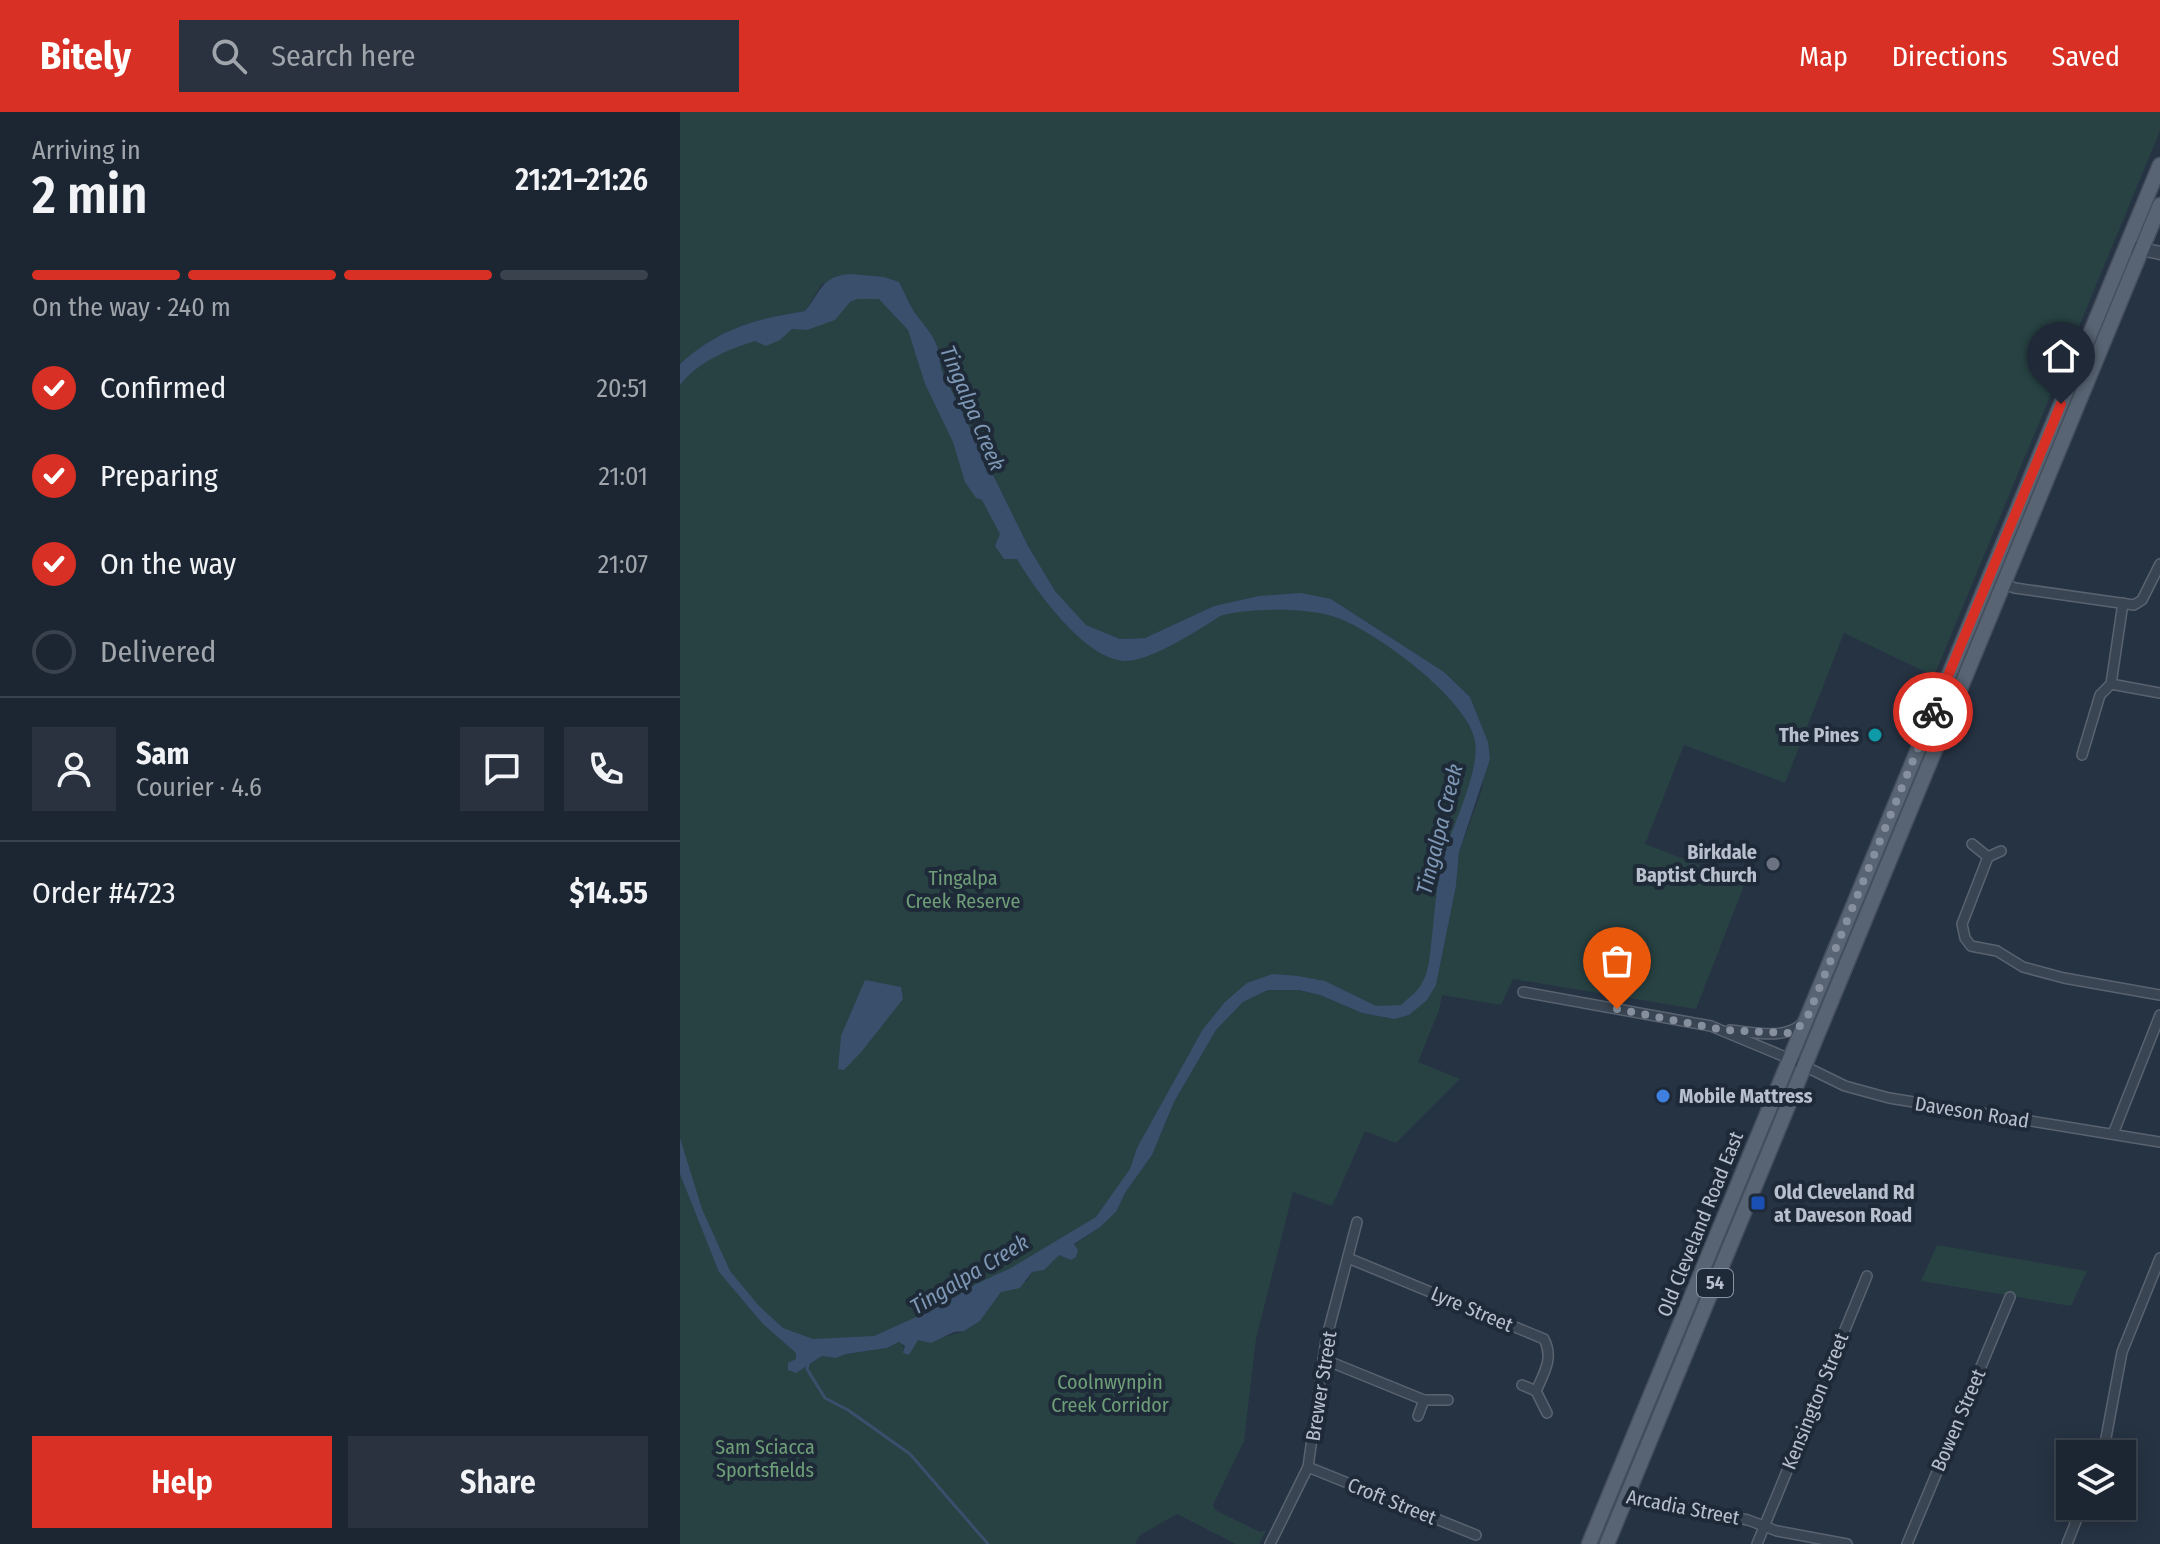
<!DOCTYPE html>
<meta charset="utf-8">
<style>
:root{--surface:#1c2632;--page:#29323e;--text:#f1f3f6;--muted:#a0a5ac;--line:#3a434d;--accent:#d93025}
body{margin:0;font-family:"Fira Sans Condensed",sans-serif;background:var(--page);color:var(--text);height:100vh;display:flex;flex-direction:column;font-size:30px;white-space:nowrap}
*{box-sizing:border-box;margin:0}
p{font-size:26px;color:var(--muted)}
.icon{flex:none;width:44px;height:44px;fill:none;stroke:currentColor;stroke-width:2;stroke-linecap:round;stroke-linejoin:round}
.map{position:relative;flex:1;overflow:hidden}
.sheet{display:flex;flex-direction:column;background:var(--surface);width:680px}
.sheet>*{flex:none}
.tools{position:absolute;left:1376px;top:1328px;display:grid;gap:16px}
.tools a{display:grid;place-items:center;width:80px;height:80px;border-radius:0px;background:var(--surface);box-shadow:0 4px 20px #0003,0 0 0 2px var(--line);font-size:40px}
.pin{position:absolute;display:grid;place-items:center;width:68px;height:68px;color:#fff;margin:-82px -34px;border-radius:50% 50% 50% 0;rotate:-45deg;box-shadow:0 0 8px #0007}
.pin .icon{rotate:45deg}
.courier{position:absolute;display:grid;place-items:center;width:80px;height:80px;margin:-40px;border:6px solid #d93025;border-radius:50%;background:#fff;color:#222;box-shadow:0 2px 10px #0007}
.summary em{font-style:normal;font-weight:600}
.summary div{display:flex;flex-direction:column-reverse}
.summary{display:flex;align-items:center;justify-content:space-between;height:136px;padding:0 32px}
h1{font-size:52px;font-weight:600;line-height:60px}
.bar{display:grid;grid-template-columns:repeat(4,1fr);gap:12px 8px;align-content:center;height:96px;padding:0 32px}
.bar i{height:10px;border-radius:6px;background:var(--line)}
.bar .on{background:var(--accent)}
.bar p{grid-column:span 4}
.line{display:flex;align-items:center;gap:20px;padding:0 32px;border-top:2px solid var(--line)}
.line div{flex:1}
.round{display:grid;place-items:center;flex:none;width:84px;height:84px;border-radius:0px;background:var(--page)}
ol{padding:0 32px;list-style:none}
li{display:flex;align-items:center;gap:24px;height:88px}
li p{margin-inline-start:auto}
li .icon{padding:8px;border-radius:50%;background:var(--accent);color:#fff;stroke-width:4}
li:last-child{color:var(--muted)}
li i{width:44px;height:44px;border:4px solid var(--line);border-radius:50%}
.button{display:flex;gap:16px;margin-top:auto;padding:16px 32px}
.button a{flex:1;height:92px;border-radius:0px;background:var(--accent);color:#fff;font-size:32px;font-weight:600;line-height:92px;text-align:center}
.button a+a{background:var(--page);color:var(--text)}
header{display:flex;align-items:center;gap:48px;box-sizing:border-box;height:112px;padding:0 40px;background:var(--accent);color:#fff}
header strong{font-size:38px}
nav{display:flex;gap:44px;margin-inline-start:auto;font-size:28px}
.search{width:560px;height:72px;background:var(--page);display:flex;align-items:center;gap:20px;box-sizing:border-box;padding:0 28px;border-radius:0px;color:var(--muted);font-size:30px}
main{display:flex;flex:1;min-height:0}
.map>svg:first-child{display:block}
.green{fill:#284244}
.water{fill:#394f6b}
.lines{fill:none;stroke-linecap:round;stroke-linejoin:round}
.stream{stroke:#394f6b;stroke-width:3}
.minor-casing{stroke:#596370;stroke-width:12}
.tertiary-casing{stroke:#596370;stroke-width:15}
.primary-casing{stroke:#444e5c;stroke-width:17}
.minor{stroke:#3a4553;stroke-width:9}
.tertiary{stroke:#3a4553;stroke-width:12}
.primary{stroke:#586473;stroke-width:14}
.done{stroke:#858f9d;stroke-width:8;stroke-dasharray:0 14.4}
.route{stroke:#d93025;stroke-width:10}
.culture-dot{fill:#0f9aa8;stroke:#1f2a38;stroke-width:3}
.worship-dot{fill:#6b7280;stroke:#1f2a38;stroke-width:3}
.shop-dot{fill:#3f7fe0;stroke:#1f2a38;stroke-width:3}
.transit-dot{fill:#1a4fb4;stroke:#1f2a38;stroke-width:3}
.labels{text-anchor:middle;stroke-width:8;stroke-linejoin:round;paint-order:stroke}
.shield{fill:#1f2a38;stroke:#8a93a0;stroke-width:2}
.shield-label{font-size:18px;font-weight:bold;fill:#b8c0cd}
.poi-label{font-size:20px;font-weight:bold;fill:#b8c0cd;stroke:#1f2a38;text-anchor:end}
.park-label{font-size:20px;fill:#6e9e78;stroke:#1f2a38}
.street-label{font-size:20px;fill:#b8c0cd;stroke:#1f2a38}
.water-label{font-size:22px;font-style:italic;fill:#7e97b5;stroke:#1f2a38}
</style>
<header>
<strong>Bitely</strong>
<div class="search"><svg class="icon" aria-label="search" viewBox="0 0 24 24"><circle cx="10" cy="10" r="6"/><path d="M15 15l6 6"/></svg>Search here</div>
<nav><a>Map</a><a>Directions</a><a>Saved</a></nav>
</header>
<main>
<section class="sheet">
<div class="summary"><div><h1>2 min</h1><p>Arriving in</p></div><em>21:21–21:26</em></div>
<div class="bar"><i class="on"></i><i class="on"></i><i class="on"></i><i></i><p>On the way · 240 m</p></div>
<ol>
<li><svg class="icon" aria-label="check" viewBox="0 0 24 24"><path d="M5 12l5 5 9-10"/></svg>Confirmed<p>20:51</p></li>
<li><svg class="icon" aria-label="check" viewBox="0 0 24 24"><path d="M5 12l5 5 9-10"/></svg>Preparing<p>21:01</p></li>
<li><svg class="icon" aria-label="check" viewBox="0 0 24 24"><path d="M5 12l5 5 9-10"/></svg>On the way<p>21:07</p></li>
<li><i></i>Delivered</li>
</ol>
<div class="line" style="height:144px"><a class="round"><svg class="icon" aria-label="person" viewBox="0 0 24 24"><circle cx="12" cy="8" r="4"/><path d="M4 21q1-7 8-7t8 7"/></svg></a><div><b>Sam</b><p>Courier · 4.6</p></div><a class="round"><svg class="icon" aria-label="chat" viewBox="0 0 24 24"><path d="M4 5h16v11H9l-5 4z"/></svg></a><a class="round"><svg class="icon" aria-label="phone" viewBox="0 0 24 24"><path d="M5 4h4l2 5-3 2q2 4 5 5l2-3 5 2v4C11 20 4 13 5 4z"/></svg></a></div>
<div class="line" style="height:104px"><div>Order #4723</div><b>$14.55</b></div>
<div class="button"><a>Help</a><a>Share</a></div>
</section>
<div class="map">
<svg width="1480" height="1432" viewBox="0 0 1480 1432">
<rect width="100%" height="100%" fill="#263343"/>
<g class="green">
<path d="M0,0H1480V19L1254,564L1164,521L1105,671L1004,633L965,732L1065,771L1016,897L833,867L821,893L762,883L759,898L738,950L780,967L716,1031L685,1019L652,1094L613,1080L576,1227L564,1329L533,1393L535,1398L580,1420L586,1418L579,1432H556L497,1402L460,1423L455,1432H0V264L6,256L190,177L236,219L300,371L397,513L450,536L535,498L563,495L661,500L765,570L802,637L749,875L725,897L697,898L636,874L590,871L562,883L533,913L423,1106L251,1216L135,1233L129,1253L142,1244L156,1246L166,1242L207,1236L220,1230L229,1243L237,1228L261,1226L284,1219L300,1209L321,1180L347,1169L352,1160L379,1142L385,1144L394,1133L420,1115L436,1100L445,1081L472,1043L494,990L536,918L563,890L588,878H619L640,883L682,901L714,907L756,873L776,774L779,740L802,677L808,630L790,585L764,560L651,487L557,490L534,494L465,526L440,527L405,513L375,479L348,434L261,257C261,231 253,224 238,205C230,195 225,181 219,170L193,164L142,172L125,199C74,207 39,217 0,252Z"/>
<polygon points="1257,1133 1407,1159 1391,1194 1241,1169"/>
</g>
<g class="water">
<path d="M170,162L204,165L219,170C225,181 230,195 238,205C253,224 260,231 261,257L348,434L375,479L406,513L440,527L465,526L534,494L579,484L621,481L651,487L764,560L790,585L808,630L810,647L779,740L776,774L756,873L747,888L729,903L714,907L682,901L640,883L619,878H588L563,890L536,918L494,990L472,1043L445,1081L436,1100L420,1115L394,1132L398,1138L396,1145L391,1148L379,1143L364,1158L352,1160L340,1176L321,1180L300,1209L284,1219L274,1220L251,1231L238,1228L229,1243L223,1241L225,1234L219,1230L207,1236L166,1242L156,1246L142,1244L116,1261L108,1258V1251L116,1247V1241L83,1212L39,1160L0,1062V1026L22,1097L50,1159L79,1194L103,1216L133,1227L194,1224L256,1196L296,1172L331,1156L416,1105L450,1057L457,1036L523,917L545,890L567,871L593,862L618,864L645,869L696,894L721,893C728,886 738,880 742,871C750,858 750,839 752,824C755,796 757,766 765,740C774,710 800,659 795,629C788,587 696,520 658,506C629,495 572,496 543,503C537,505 533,509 528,512C508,524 467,550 444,549C404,546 356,479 337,447H324L315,434L320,422L302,388L296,386L285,370L273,330L245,272L228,218L199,187H177L170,190L155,208L127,218L112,217L100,228L86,234L75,229C47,238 19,249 0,273V252C39,217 74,207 125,199C141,180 141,164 170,162Z"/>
<polygon points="185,868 221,875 223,887 182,939 164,958 158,957 161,924"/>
</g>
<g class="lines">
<polyline class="stream" points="128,1252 127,1257 145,1286 168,1298 230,1342 308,1432"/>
<g class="minor-casing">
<g id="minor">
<polyline points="1321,471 1335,476 1454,493 1462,488 1480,452"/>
<polyline points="1443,491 1431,572 1480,581"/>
<polyline points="1402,643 1420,583 1431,572"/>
<polyline points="1292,732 1308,745 1321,739"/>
<polyline points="1308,745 1282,812 1285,826 1291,834 1317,839 1343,855 1384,866 1480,883"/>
<polyline points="843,880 1031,914 1110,947 1165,974 1209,986 1480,1030"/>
<path d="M1050,918C1072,920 1107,929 1123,910"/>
<polyline points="1433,1022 1480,903"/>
<path d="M668,1146L864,1227C874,1246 864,1261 856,1279"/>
<polyline points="643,1247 744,1288"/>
<polyline points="842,1273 856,1279 867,1301"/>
<polyline points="738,1304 744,1288 768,1288"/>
<polyline points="1423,1342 1442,1240 1480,1146"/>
<polyline points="628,1355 796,1423"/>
<polyline points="944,1385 1068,1408 1097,1419 1167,1432"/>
<polyline points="590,1432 628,1355 646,1228 677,1110"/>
<polyline points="1077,1432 1187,1164"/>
<polyline points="1227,1432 1330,1185"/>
<polyline points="1387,1432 1402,1394"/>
</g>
</g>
<g class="tertiary-casing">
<polyline id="tertiary" points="1447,134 1480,141"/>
</g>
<g class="primary-casing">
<g id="primary">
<polyline points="909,1432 1480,53"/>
<polyline points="927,1432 1480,93"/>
</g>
</g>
<use href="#minor" class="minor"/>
<use href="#tertiary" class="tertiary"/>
<use href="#primary" class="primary"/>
</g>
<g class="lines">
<polyline class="done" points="937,897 1043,918 1108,921 1117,917 1127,906 1253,600"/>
<polyline class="route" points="1253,600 1381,292"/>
</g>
<circle class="culture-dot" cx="1195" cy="623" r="8"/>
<circle class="worship-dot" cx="1093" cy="752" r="8"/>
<circle class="shop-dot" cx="983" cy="984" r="8"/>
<rect class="transit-dot" x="1070" y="1083" width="16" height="16" rx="4"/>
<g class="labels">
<rect class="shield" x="1017" y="1157" width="36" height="28" rx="6"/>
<g class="shield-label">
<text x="1035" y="1177">54</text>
</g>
<g class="poi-label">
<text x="1179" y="630">The Pines</text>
<text x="1077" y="747">Birkdale<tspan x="1077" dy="23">Baptist Church</tspan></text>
<text x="999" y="991" text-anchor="start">Mobile Mattress</text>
<text x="1094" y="1087" text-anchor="start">Old Cleveland Rd<tspan x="1094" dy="23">at Daveson Road</tspan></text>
</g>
<g class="park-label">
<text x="283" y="773">Tingalpa<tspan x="283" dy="23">Creek Reserve</tspan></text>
<text x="430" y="1277">Coolnwynpin<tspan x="430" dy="23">Creek Corridor</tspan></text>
<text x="85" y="1342">Sam Sciacca<tspan x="85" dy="23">Sportsfields</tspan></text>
</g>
<g class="street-label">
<text transform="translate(1292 1000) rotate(9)" y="7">Daveson Road</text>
<text transform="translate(1020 1112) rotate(-68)" y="7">Old Cleveland Road East</text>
<text transform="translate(792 1197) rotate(23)" y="7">Lyre Street</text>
<text transform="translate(641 1274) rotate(-81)" y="7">Brewer Street</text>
<text transform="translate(1135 1289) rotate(-68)" y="7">Kensington Street</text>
<text transform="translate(1278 1308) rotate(-67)" y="7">Bowen Street</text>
<text transform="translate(712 1389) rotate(22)" y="7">Croft Street</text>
<text transform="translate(1003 1395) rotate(11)" y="7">Arcadia Street</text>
</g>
<g class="water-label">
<text transform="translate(293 296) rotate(67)" y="8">Tingalpa Creek</text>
<text transform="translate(759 717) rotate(-76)" y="8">Tingalpa Creek</text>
<text transform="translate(289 1162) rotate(-31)" y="8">Tingalpa Creek</text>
</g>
</g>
</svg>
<div class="tools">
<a><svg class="icon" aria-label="layers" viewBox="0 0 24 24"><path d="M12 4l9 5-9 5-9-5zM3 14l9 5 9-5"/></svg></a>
</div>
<div class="pin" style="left:937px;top:897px;background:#ea580c"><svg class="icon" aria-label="bag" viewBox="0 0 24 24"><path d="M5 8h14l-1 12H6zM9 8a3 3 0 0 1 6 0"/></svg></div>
<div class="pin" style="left:1381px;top:292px;background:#1f2937"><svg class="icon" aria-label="home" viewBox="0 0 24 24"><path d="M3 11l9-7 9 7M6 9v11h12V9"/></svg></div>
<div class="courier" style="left:1253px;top:600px"><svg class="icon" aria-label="bike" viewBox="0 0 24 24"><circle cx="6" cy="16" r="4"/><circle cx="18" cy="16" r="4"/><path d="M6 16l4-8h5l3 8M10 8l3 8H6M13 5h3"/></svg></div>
</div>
</main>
